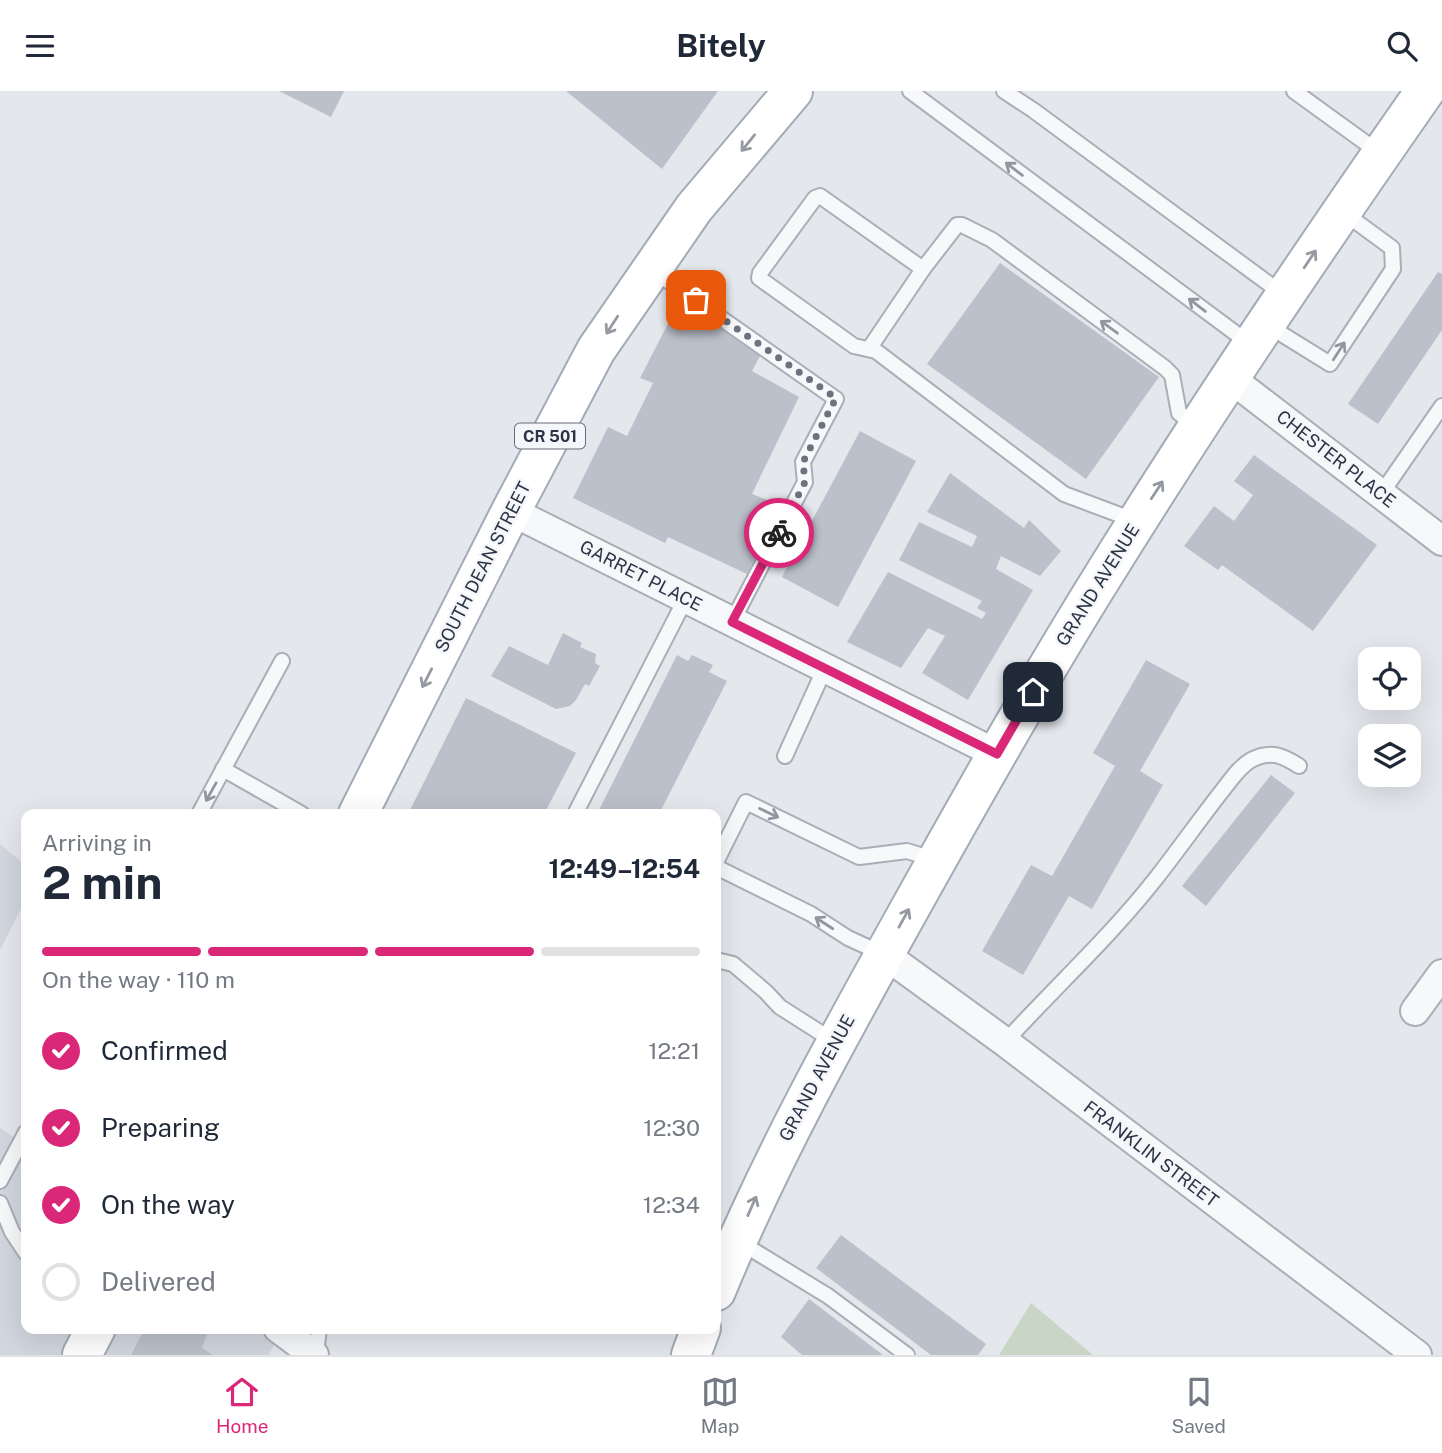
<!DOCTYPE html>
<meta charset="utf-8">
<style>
:root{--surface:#fff;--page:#f2f2f3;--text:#1f2937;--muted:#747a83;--line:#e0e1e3;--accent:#db2777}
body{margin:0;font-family:"Public Sans",sans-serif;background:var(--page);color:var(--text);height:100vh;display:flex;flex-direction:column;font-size:26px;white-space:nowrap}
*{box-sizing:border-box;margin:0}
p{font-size:23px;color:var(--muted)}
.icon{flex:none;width:38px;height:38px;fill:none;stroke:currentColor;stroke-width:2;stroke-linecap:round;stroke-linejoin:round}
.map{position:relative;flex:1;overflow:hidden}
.panel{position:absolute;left:21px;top:718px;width:700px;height:525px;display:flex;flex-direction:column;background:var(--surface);border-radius:14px;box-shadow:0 7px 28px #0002}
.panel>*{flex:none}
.tools{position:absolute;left:1358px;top:556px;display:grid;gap:14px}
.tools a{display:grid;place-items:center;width:63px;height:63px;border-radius:14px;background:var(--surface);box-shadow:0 7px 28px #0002;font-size:35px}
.pin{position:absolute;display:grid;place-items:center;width:60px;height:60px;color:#fff;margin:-30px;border-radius:14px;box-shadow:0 4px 10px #0006}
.courier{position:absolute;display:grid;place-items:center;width:70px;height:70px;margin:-35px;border:5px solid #db2777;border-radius:50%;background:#fff;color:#222;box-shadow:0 2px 9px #0007}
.overview em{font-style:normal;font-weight:700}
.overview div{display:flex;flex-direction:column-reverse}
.overview{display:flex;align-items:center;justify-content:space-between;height:119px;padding:0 21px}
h1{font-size:46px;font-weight:700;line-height:52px}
.bar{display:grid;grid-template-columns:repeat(4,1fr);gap:10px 7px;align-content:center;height:84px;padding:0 21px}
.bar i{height:9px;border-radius:5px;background:var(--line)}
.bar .on{background:var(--accent)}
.bar p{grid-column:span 4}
ol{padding:0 21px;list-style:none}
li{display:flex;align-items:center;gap:21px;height:77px}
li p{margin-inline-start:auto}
li .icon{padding:7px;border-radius:50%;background:var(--accent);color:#fff;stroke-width:4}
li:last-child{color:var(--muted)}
li i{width:38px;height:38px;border:4px solid var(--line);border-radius:50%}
header{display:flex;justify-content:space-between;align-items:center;height:91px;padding:0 21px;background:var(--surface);font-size:32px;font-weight:700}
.dock{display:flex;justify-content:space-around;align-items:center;height:98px;border-top:2px solid var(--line);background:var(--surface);font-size:19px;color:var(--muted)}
.dock a{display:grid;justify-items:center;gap:4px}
.dock .on{color:var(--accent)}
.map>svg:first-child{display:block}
.built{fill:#d2d6de}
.green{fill:#c9d6c5}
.building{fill:#bbc0ca}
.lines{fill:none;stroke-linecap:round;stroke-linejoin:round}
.lane-casing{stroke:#a9aeb7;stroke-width:18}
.street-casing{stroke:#a9aeb7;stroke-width:32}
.primary-casing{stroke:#a3abb8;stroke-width:42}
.lane{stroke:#f7f8fa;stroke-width:14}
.street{stroke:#f7f8fa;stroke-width:28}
.primary{stroke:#fff;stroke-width:38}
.oneway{stroke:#959aa2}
.oneway2{stroke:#9196a0}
.done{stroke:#6c737f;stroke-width:7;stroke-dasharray:0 12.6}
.route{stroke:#db2777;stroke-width:9}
.labels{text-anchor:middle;stroke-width:5;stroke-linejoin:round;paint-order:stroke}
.shield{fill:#f4f6f9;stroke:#676e7b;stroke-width:2}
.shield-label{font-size:16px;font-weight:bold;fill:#2b3445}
.street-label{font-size:18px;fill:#2b3445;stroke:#f4f6f9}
</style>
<header><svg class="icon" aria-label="menu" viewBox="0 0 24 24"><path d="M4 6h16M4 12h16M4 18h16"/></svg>Bitely<svg class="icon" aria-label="search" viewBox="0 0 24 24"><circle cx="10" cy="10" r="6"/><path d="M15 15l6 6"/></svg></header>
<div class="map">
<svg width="1442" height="1264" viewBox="0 0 1442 1264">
<rect width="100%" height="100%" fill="#e4e7ec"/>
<g class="built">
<polygon points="0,753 26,775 26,808 0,859"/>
<polygon points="0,1037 26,1054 26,1237 276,1237 280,1241 269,1264 0,1264"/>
</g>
<polygon class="green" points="1031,1212 1093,1264 999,1264"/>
<g class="building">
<polygon points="279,0 344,0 331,26"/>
<polygon points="566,0 718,0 662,78"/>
<polygon points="1000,172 1159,286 1086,388 927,273"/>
<polygon points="1438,181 1442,183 1442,239 1378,333 1348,313"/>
<polygon points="702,207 768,250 752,280 799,306 752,403 780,414 747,483 668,446 665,452 573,407 608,336 627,345 653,292 640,287 673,223 689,232"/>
<polygon points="860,340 916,370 838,516 782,486"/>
<polygon points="1254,364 1377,454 1313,540 1222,474 1218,479 1184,455 1214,415 1234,430 1253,404 1234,390"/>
<polygon points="950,382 1024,437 1029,429 1061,460 1040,485 1001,465 996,478 1033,499 968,609 922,582 945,545 928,537 901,577 847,551 888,481 982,528 986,522 977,517 982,510 899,469 919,431 972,456 977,445 927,421"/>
<polygon points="563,542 582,552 580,556 596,563 595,572 600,575 589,595 585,593 576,609 570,615 556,618 491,585 509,555 548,574"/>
<polygon points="677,564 688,570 692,564 713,574 709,581 727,590 659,723 597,723"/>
<polygon points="1146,569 1190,593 1140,680 1163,694 1092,818 1069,805 1023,884 982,860 1031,774 1052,785 1115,675 1093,662"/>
<polygon points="466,607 576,662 544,723 408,723"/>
<polygon points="1271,684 1295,702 1206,815 1182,795"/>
<polygon points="841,1144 986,1253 978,1264 931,1264 816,1177"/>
<polygon points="809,1208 883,1264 802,1264 781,1246"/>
<polygon points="145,1237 209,1237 202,1257 213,1264 131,1264"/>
</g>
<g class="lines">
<g class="lane-casing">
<g id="lane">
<polyline points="910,0 1250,253"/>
<polyline points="1004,0 1033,19 1284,204"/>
<polyline points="1294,0 1381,63"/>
<polyline points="923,178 957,134 962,134 992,149 1165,277 1172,284 1179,322 1196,336"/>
<polyline points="654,180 836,308 803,371 805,391 732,531"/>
<polyline points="1267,234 1330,273 1393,178 1392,157 1343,121"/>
<polyline points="869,258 923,178 820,105 815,107 760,182 759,187 854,255 876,260 1064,403 1136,430"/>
<polyline points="1381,403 1442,315"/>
<polyline points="785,665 825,577"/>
<polyline points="223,678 302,723"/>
<polyline points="199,723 282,570"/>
<polyline points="575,723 686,507"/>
<polyline points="716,771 746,711 859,766 907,760 936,769"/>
<polyline points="716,776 811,823 848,847 883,863"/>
<polyline points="716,869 733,873 766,901 780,916 835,951"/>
<path d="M1005,951C1055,896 1111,845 1157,786C1179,758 1200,728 1222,700C1230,690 1239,676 1251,669C1270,659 1282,664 1299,675"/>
<polyline points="0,1090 26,1041"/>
<polyline points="0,1112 12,1141 26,1162"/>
<polyline points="738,1150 828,1205 907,1264"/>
<polyline points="316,1264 319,1237"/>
</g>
</g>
<g class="street-casing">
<g id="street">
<polyline points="1230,287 1442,450"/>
<polyline points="511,420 997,663"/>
<polyline points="884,863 1005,951 1417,1264"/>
<polyline points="1415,920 1442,883"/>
<polyline points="278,1237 314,1264"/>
</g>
</g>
<g class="primary-casing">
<g id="primary">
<polyline points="358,723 511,420 596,259 694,117 793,0"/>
<path d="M716,1200C774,1059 849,927 923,794C981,690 1040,586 1103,485C1205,320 1314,159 1425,0"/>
<polyline points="82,1264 96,1237"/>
<polyline points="691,1264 701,1237"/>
</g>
</g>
<use href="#lane" class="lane"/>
<use href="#street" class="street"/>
<use href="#primary" class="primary"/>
</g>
<defs><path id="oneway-shaft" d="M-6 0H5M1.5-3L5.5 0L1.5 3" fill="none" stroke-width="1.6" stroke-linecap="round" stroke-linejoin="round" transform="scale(1.75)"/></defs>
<g class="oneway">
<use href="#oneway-shaft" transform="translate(748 52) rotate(129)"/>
<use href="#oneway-shaft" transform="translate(1310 168) rotate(-56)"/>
<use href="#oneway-shaft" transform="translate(612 234) rotate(123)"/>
<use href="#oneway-shaft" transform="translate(1157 399) rotate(-57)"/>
<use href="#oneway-shaft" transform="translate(427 587) rotate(117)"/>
<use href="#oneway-shaft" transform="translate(904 827) rotate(-61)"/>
<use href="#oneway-shaft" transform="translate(752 1115) rotate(-66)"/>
</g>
<g class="oneway2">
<use href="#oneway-shaft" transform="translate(1014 78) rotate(-143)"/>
<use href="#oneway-shaft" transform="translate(1197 214) rotate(-143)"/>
<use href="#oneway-shaft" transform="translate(1109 236) rotate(-144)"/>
<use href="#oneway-shaft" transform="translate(1339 260) rotate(-57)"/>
<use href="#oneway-shaft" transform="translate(211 701) rotate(119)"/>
<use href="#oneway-shaft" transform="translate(769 722) rotate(26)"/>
<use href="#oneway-shaft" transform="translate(824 832) rotate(-147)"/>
</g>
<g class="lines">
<polyline class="done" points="696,209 836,307 803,371 805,391 779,442"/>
<polyline class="route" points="779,442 732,531 997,663 1033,601"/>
</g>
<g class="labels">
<rect class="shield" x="515" y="332.5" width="70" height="25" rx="5"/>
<g class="shield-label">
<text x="550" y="351">CR 501</text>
</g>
<g class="street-label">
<text transform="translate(1336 368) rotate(38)" y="6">CHESTER PLACE</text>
<text transform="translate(483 476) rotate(-63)" y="6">SOUTH DEAN STREET</text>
<text transform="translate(641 485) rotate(27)" y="6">GARRET PLACE</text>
<text transform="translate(1098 494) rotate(-58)" y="6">GRAND AVENUE</text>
<text transform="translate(817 987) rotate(-62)" y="6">GRAND AVENUE</text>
<text transform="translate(1151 1063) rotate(37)" y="6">FRANKLIN STREET</text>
</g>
</g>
</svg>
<div class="tools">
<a><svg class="icon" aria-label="locate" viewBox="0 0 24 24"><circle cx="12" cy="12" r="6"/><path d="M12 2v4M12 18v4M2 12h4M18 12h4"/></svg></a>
<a><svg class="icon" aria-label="layers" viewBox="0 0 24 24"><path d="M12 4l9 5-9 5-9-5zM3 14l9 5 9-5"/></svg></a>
</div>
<div class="pin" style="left:696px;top:209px;background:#ea580c"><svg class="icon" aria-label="bag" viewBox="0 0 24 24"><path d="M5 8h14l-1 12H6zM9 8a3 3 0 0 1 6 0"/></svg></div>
<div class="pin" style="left:1033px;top:601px;background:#1f2937"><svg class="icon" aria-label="home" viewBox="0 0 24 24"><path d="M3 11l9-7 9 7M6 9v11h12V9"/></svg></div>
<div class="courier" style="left:779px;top:442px"><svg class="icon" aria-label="bike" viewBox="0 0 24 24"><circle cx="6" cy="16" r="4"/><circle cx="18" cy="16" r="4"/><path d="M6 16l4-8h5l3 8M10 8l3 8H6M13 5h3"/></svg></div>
<section class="panel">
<div class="overview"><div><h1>2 min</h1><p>Arriving in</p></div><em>12:49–12:54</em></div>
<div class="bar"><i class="on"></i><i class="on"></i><i class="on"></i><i></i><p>On the way · 110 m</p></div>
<ol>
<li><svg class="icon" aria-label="check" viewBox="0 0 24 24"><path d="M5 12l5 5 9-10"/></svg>Confirmed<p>12:21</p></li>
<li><svg class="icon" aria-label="check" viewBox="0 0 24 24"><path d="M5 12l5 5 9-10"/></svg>Preparing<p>12:30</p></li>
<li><svg class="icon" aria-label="check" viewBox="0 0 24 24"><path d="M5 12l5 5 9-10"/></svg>On the way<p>12:34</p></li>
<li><i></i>Delivered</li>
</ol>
</section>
</div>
<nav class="dock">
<a class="on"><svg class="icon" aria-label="home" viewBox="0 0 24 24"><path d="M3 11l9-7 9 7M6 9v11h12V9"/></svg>Home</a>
<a><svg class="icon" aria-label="map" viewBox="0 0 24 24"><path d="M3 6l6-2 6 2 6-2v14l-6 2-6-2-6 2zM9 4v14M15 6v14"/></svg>Map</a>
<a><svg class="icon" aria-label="saved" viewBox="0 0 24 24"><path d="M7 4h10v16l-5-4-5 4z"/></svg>Saved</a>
</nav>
